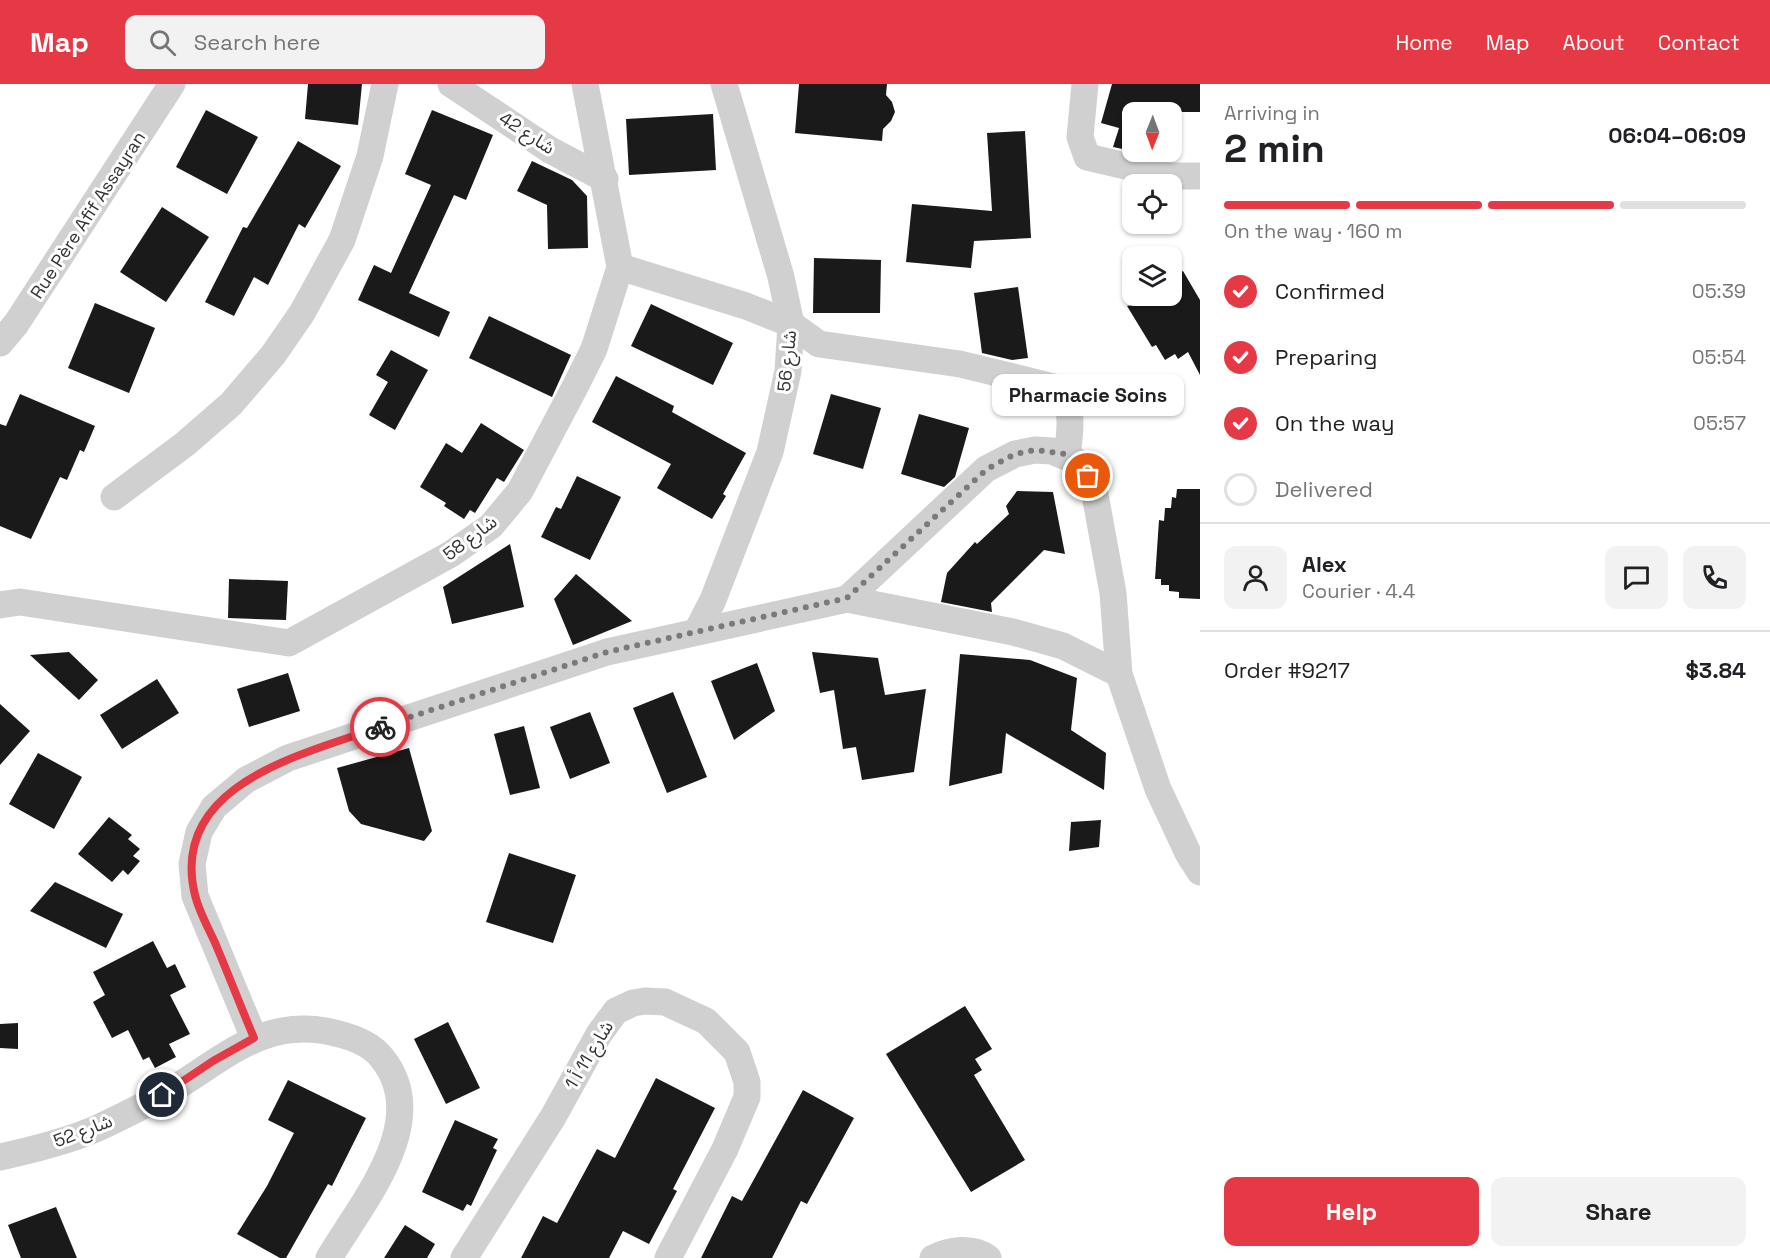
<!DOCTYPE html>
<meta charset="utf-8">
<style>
:root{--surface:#fff;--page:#f2f2f2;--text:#202124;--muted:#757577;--line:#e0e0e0;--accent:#e63946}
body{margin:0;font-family:"Space Grotesk","Noto Sans Arabic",sans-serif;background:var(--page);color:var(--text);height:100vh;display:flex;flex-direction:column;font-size:22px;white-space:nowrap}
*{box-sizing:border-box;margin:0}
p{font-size:20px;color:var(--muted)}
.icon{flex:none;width:33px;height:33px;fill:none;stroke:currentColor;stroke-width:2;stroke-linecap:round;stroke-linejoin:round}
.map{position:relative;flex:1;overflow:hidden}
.sheet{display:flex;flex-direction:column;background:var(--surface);width:570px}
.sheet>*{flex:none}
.needle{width:39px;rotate:181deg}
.tools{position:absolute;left:1122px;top:18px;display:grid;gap:12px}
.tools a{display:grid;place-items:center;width:60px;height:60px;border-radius:12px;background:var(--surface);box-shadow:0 2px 4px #0004;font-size:30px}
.pin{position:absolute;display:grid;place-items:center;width:51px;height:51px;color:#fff;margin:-26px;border:3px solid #fff;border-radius:50%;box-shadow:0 2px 6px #0007}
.courier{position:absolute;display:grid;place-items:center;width:60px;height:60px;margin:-30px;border:4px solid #e63946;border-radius:50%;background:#fff;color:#222;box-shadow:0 2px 8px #0007}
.bubble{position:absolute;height:42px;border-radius:12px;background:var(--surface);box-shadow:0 2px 4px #0004;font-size:20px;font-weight:800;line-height:42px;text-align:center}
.headline em{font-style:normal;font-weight:800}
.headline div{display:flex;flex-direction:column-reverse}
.headline{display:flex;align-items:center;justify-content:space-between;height:102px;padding:0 24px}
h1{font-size:39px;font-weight:800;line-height:45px}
.bar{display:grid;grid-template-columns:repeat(4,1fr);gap:9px 6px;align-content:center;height:72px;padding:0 24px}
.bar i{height:8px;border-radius:4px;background:var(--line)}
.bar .current{background:var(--accent)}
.bar p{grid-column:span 4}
.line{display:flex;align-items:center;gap:15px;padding:0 24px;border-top:2px solid var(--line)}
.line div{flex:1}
.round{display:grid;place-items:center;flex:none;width:63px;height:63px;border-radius:12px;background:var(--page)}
ol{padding:0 24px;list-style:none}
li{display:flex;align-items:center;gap:18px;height:66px}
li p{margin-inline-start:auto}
li .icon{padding:6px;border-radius:50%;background:var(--accent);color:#fff;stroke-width:4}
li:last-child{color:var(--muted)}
li i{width:33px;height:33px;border:3px solid var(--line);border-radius:50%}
.button{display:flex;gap:12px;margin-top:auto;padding:12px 24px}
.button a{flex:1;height:69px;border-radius:12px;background:var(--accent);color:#fff;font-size:24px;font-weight:800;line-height:69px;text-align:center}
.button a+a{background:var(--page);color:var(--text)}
header{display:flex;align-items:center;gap:36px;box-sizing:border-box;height:84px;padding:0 30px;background:var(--accent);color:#fff}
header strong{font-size:28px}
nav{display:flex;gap:33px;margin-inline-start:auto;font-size:21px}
.search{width:420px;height:54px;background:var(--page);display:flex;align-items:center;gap:15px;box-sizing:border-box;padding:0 21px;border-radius:12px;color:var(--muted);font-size:22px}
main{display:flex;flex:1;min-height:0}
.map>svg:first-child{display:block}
.building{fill:#1a1a1a}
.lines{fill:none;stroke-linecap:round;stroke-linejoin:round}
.minor{stroke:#d0d0d0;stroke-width:27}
.done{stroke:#7a7a7a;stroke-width:6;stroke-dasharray:0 10.8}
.route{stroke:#e63946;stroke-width:8}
.labels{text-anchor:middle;stroke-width:6;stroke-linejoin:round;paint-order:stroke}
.street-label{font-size:18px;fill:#333;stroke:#fff}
</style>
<header>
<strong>Map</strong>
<div class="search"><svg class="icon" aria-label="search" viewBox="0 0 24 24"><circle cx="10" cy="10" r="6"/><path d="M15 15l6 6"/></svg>Search here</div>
<nav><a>Home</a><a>Map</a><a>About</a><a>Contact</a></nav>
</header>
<main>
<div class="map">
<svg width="1200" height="1174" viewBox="0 0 1200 1174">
<rect width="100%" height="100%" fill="#fff"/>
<g class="building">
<polygon points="308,0 362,0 358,41 305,35"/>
<polygon points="799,0 887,0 886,11 892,18 895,28 891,37 883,45 882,57 795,49"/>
<polygon points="1112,0 1200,0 1200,28 1132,28 1132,67 1113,63 1119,44 1101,39"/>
<polygon points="206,26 258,53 227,110 176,83"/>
<polygon points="432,26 493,51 466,116 454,111 409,209 450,228 439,253 358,216 374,181 391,189 431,101 405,90"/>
<polygon points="713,30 716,86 629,91 626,35"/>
<polygon points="1025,47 1031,154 974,157 971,184 906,178 912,120 992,127 987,49"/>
<polygon points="298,57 341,82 305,144 299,140 268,201 254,193 234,232 205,218 243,143 247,144"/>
<polygon points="532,77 572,96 587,112 588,164 548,165 547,121 517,107"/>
<polygon points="162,123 209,153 166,218 120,188"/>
<polygon points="814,174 881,176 880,229 813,229"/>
<polygon points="1183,187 1200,216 1200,291 1188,268 1178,275 1175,270 1165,276 1156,261 1152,263 1127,222 1131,221 1125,212 1172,212 1172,194"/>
<polygon points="1018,203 1028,274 1012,276 982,269 974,209"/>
<polygon points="95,219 155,244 129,309 68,284"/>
<polygon points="651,220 733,259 713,301 631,262"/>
<polygon points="489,232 571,271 552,313 469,274"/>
<polygon points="391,266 428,286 395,346 369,331 388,298 376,291"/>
<polygon points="616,292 674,322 672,328 746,369 723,410 726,412 712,435 657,404 671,380 592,338"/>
<polygon points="20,310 95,342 84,368 80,366 67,396 60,393 31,455 0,442 0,340 6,342"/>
<polygon points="831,310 881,324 863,385 813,370"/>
<polygon points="919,330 969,344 955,393 944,403 901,390"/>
<polygon points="481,339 524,366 504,398 497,394 475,429 470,426 464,435 444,422 446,419 420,403 446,359 462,369"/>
<polygon points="577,392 621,413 590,476 541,453 556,423 561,425"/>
<polygon points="1177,405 1200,405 1200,515 1179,514 1179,508 1169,507 1169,501 1161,501 1161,495 1155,495 1159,436 1164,437 1165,424 1171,424 1172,413 1176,414"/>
<polygon points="1017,407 1053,408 1065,470 1044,466 991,519 992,528 941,518 947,489 975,458 977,460 1009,430 1006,422"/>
<polygon points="510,460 524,523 452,540 443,503"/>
<polygon points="576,490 632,537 573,561 554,515"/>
<polygon points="229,495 288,497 286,536 228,534"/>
<polygon points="69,568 98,596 79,616 30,571"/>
<polygon points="812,568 878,574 885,611 926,605 914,688 862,696 856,663 843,665 834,606 820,609"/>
<polygon points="960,570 1030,576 1077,594 1071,646 1106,669 1104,706 1006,649 1002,689 949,702"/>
<polygon points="757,579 775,627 734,656 711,597"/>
<polygon points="288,589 300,627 249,643 237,605"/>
<polygon points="157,595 179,629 122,665 100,631"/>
<polygon points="673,608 707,693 667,709 633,624"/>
<polygon points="0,620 30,647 0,681"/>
<polygon points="590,628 610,679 570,695 550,643"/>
<polygon points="524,642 540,704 510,711 494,650"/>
<polygon points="409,664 432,747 424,757 361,740 349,727 337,684"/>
<polygon points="38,669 82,693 54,745 9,720"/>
<polygon points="109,733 132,751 128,755 140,765 133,772 140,777 128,791 123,786 112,798 78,770"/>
<polygon points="1101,736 1099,763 1069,767 1071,738"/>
<polygon points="509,769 576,791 553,859 486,838"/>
<polygon points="55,798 123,830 106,864 30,827"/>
<polygon points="153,857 167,884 175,880 186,903 170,911 190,950 169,960 176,973 155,984 149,973 143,976 128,946 112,954 93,918 105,911 93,888"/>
<polygon points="965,922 992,965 975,975 982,986 974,991 1025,1076 971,1108 886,970"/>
<polygon points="448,938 480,1004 446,1020 414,955"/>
<polygon points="18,939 18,965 0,964 0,940"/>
<polygon points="656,994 715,1024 673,1105 677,1107 649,1160 623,1147 609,1174 521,1174 543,1132 557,1139 597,1065 615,1074"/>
<polygon points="288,996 366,1034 332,1102 328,1100 286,1174 280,1174 237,1150 267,1102 294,1049 268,1036"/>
<polygon points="803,1006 854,1034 807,1120 801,1117 772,1174 701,1174 732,1112 742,1117"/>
<polygon points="455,1036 498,1055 493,1064 497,1066 471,1122 467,1120 463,1127 422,1108"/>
<polygon points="56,1123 77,1174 21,1174 8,1141"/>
<polygon points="405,1141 435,1160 427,1174 384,1174"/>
</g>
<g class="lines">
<g class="minor">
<polyline points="451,0 550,66 605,95"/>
<polyline points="1085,0 1080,53 1087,73 1169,92 1200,92"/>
<path d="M620,183L746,222L791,240L819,260L960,280L1054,303C1076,317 1070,349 1067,371"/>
<polyline points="0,259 16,240 172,0"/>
<polyline points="114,413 185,360 231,320 273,271 302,229 342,156 370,72 385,0"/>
<polyline points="847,515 986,385 1015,370 1035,366 1052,367 1076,377 1083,383 1094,405 1113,509 1119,590 1158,705 1189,771 1200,788"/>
<polyline points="0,521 20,518 289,559 451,470 491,442 520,407 576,301 594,265 620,183 585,0"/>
<polyline points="697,547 713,516 770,368 788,287 791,240 781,193 724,0"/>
<polyline points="254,954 195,812 192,780 199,748 214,723 246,696 288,674 607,568 847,515 1013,548 1063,562 1119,590"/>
<path d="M0,1073C32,1066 70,1057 100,1043C121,1033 142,1023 161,1012C222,978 263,929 339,950C355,954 372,961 382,974C433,1037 362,1118 329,1174"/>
<polyline points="464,1174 553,1033 599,950 616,927 633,919 645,917 665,918 706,937 737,968 747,998 747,1013 725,1065 668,1174"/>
<path d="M933,1174C949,1166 972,1162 988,1174"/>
</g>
</g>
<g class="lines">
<polyline class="done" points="380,643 607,568 847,514 987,385 1015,370 1035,366 1066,370 1083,383 1088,392"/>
<path class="route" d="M162,1011L213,977L254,954C241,923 229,892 216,861C209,845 199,828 195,811C168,700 304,670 380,643"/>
</g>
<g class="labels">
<g class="street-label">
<text transform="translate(527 49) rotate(33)" y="6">شارع 42</text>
<text transform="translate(88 131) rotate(-57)" y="6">Rue Père Afif Assayran</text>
<text transform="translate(787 277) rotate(-84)" y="6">شارع 56</text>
<text transform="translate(470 454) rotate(-37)" y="6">شارع 58</text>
<text transform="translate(589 971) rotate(-59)" y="6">شارع 11 أ 1</text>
<text transform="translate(83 1047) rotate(-21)" y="6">شارع 52</text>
</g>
</g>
</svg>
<div class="tools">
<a><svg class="needle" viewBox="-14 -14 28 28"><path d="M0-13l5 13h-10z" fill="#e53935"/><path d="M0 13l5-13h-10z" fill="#757577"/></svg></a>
<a><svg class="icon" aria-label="locate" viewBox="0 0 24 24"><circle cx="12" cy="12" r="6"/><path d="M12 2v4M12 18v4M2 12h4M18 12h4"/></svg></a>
<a><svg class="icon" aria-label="layers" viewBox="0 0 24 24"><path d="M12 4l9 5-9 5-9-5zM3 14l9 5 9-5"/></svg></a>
</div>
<div class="pin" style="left:1088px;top:392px;background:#ea580c"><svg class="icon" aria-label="bag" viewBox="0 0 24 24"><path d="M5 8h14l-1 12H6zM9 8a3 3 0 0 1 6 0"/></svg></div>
<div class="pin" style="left:162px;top:1011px;background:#1f2937"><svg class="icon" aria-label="home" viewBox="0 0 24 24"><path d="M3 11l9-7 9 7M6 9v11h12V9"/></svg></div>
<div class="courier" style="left:380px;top:643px"><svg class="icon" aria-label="bike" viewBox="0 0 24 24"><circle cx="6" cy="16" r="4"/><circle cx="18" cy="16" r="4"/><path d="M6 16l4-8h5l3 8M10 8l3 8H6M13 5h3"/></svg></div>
<div class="bubble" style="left:992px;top:290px;width:192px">Pharmacie Soins</div>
</div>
<section class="sheet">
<div class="headline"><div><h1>2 min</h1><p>Arriving in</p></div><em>06:04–06:09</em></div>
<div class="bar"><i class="current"></i><i class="current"></i><i class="current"></i><i></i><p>On the way · 160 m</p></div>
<ol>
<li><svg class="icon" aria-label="check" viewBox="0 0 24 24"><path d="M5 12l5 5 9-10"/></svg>Confirmed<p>05:39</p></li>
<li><svg class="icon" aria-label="check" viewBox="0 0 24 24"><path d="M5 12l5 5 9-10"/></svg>Preparing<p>05:54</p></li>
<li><svg class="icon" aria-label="check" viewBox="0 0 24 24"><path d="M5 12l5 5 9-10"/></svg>On the way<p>05:57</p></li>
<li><i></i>Delivered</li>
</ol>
<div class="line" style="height:108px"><a class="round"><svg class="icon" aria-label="person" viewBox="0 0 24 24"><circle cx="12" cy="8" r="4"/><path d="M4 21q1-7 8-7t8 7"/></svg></a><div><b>Alex</b><p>Courier · 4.4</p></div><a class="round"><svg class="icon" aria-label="chat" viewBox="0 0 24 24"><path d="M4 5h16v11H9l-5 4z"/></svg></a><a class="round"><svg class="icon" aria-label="phone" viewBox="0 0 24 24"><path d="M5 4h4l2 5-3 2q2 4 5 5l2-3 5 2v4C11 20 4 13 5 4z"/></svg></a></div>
<div class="line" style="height:78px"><div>Order #9217</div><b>$3.84</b></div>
<div class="button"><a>Help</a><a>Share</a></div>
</section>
</main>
